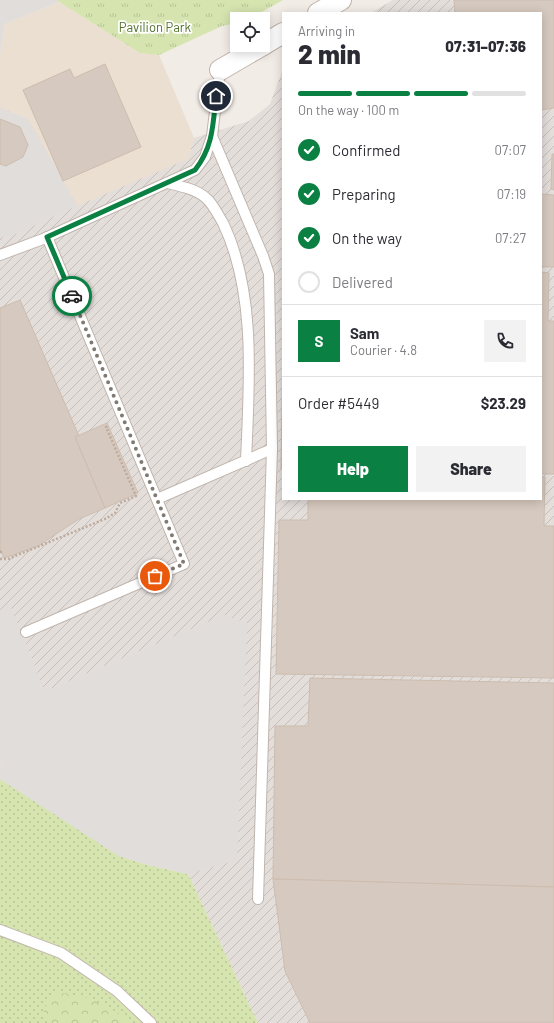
<!DOCTYPE html>
<meta charset="utf-8">
<style>
:root{--surface:#fff;--page:#f2f2f3;--text:#2b2b33;--muted:#7c7c81;--line:#e1e1e2;--accent:#0b8043}
body{margin:0;font-family:Barlow,sans-serif;background:var(--page);color:var(--text);height:100vh;display:flex;flex-direction:column;font-size:15px;white-space:nowrap}
*{box-sizing:border-box;margin:0}
p{font-size:13px;color:var(--muted)}
.icon{flex:none;width:22px;height:22px;fill:none;stroke:currentColor;stroke-width:2;stroke-linecap:round;stroke-linejoin:round}
.map{position:relative;flex:1;overflow:hidden}
.drawer{position:absolute;left:282px;top:12px;width:260px;height:488px;display:flex;flex-direction:column;background:var(--surface);border-radius:0px;box-shadow:0 2px 10px #0003}
.drawer>*{flex:none}
.controls{position:absolute;left:230px;top:12px;display:grid;gap:8px}
.controls a{display:grid;place-items:center;width:40px;height:40px;border-radius:0px;background:var(--surface);box-shadow:0 2px 10px #0003;font-size:20px}
.pin{position:absolute;display:grid;place-items:center;width:34px;height:34px;color:#fff;margin:-17px;border:2px solid #fff;border-radius:50%;box-shadow:0 1px 4px #0007}
.courier{position:absolute;display:grid;place-items:center;width:40px;height:40px;margin:-20px;border:3px solid #0b8043;border-radius:50%;background:#fff;color:#222;box-shadow:0 1px 5px #0007}
.head em{font-style:normal;font-weight:800}
.head div{display:flex;flex-direction:column-reverse}
.head{display:flex;align-items:center;justify-content:space-between;height:68px;padding:0 16px}
h1{font-size:26px;font-weight:800;line-height:30px}
.bar{display:grid;grid-template-columns:repeat(4,1fr);gap:6px 4px;align-content:center;height:48px;padding:0 16px}
.bar i{height:5px;border-radius:3px;background:var(--line)}
.bar .active{background:var(--accent)}
.bar p{grid-column:span 4}
.line{display:flex;align-items:center;gap:10px;padding:0 16px;border-top:1px solid var(--line)}
.line div{flex:1}
.round{display:grid;place-items:center;flex:none;width:42px;height:42px;border-radius:0px;background:var(--page)}
ol{padding:0 16px;list-style:none}
li{display:flex;align-items:center;gap:12px;height:44px}
li p{margin-inline-start:auto}
li .icon{padding:4px;border-radius:50%;background:var(--accent);color:#fff;stroke-width:4}
li:last-child{color:var(--muted)}
li i{width:22px;height:22px;border:2px solid var(--line);border-radius:50%}
.button{display:flex;gap:8px;margin-top:auto;padding:8px 16px}
.button a{flex:1;height:46px;border-radius:0px;background:var(--accent);color:#fff;font-size:16px;font-weight:800;line-height:46px;text-align:center}
.button a+a{background:var(--page);color:var(--text)}
.map>svg:first-child{display:block}
.industrial{fill:url(#industrial-furrows)}
.education{fill:#eadfd0}
.grass{fill:url(#grass-dots)}
.forest{fill:url(#forest-crowns)}
.park{fill:url(#park-tufts)}
.parking{fill:#e0dddb}
.building{fill:#d6c9bf;stroke:#cdbdaf}
.lines{fill:none;stroke-linecap:round;stroke-linejoin:round}
.lane-casing{stroke:#c0b5ac;stroke-width:12}
.street-casing{stroke:#c0b5ac;stroke-width:22}
.path{stroke:#beab9b;stroke-width:2.5;stroke-dasharray:2 2;stroke-linecap:butt}
.lane{stroke:#fff;stroke-width:10}
.street{stroke:#fff;stroke-width:20}
.done{stroke:#817a73;stroke-width:4;stroke-dasharray:0 7.2}
.route{stroke:#0b8043;stroke-width:5}
.labels{text-anchor:middle;stroke-width:3.5;stroke-linejoin:round;paint-order:stroke}
.park-label{font-size:13px;fill:#53722c;stroke:#fff}
</style>
<div class="map">
<svg width="554" height="1023" viewBox="0 0 554 1023">
<defs>
<pattern id="industrial-furrows" width="10" height="10" patternUnits="userSpaceOnUse"><rect width="10" height="10" fill="#e4dedb"/><path d="M-1 1l2-2M0 10L10 0M9 11l2-2" fill="none" stroke="#c5bfbd"/></pattern>
<pattern id="grass-dots" width="8" height="8" patternUnits="userSpaceOnUse"><rect width="8" height="8" fill="#d6e4b0"/><path d="M2 2h.1M6 6h.1" fill="none" stroke="#b9c498" stroke-width="1.8" stroke-linecap="round"/></pattern>
<pattern id="forest-crowns" width="20" height="18" patternUnits="userSpaceOnUse"><rect width="20" height="18" fill="#d6e4b0"/><path d="M2 6a3 3 0 1 1 6 0M12 15a3 3 0 1 1 6 0" fill="none" stroke="#b9c498"/></pattern>
<pattern id="park-tufts" width="24" height="20" patternUnits="userSpaceOnUse"><rect width="24" height="20" fill="#d6e4b0"/><path d="M3 7l-1-3M5 7V3M7 7l1-3M15 17l-1-3M17 17v-4M19 17l1-3" fill="none" stroke="#b9c498"/></pattern>
</defs>
<rect width="100%" height="100%" fill="#f2ece6"/>
<polygon class="industrial" points="393,0 554,0 554,1023 258,1023 188,874 119,856 0,779 0,108 188,159 194,138 249,121 270,104 283,69 283,499 541,499 541,13 371,13"/>
<polygon class="education" points="59,2 140,53 159,55 194,138 188,159 77,206 28,119 0,108 0,55 5,24"/>
<polygon class="grass" points="0,779 119,856 148,865 188,874 258,1023 0,1023"/>
<polygon class="forest" points="56,992 89,998 114,1011 132,1023 52,1023 46,1018 43,1010"/>
<polygon class="park" points="56,0 283,0 249,19 237,19 237,23 222,26 159,55 140,53"/>
<g class="parking">
<polygon points="0,0 56,0 59,2 5,24 0,55"/>
<polygon points="0,108 28,119 77,206 16,234 0,238"/>
<polygon points="10,605 45,691 224,615 247,623 237,860 188,874 148,865 119,856 0,779 0,770 4,763 0,760 0,609 1,611"/>
</g>
<g class="building">
<polygon points="454,0 554,0 554,108 541,110 541,13 455,13"/>
<polygon points="105,64 141,147 63,181 23,90 70,69 74,78"/>
<polygon points="0,119 20,127 28,145 23,157 6,166 0,164"/>
<polygon points="552,154 554,154 554,190 551,189"/>
<polygon points="541,194 554,195 554,267 541,267"/>
<polygon points="541,272 549,273 548,321 554,321 554,474 541,474"/>
<polygon points="20,300 79,436 75,437 105,508 79,519 38,546 4,558 0,549 0,308"/>
<polygon points="283,343 283,469 281,469"/>
<polygon points="107,423 138,493 105,508 75,437"/>
<polygon points="541,477 545,477 544,526 554,526 554,678 276,674 279,520 308,520 308,499 541,499"/>
<polygon points="310,678 554,683 554,887 273,879 275,726 308,726"/>
<polygon points="273,879 554,887 554,1023 310,1023 285,971"/>
</g>
<g class="lines">
<g class="lane-casing">
<g id="lane">
<polyline points="212,136 263,256 269,274 272,449 258,899"/>
<path d="M167,183C180,186 196,189 206,198C214,205 218,215 223,223C257,294 249,385 246,461"/>
<polyline points="0,255 43,239 195,170 205,157 212,136 220,70"/>
<polyline points="157,499 272,449"/>
<polyline points="26,632 184,564 47,237"/>
<polyline points="0,930 61,953 117,991 151,1023"/>
</g>
</g>
<g class="street-casing">
<g id="street">
<polyline points="318,13 341,0"/>
<polyline points="263,45 283,33"/>
<polyline points="220,70 263,45"/>
</g>
</g>
<g class="path">
<polyline points="0,552 2,552"/>
<polyline points="0,559 8,559 105,519 115,513 120,503 136,496 106,427 108,426"/>
</g>
<use href="#lane" class="lane"/>
<use href="#street" class="street"/>
</g>
<g class="lines">
<polyline class="done" points="72,296 184,564 155,576"/>
<path class="route" d="M72,296L47,237L195,170C213,147 213,125 216,96"/>
</g>
<g class="labels">
<g class="park-label">
<text x="155" y="32">Pavilion Park</text>
</g>
</g>
</svg>
<div class="controls">
<a><svg class="icon" aria-label="locate" viewBox="0 0 24 24"><circle cx="12" cy="12" r="6"/><path d="M12 2v4M12 18v4M2 12h4M18 12h4"/></svg></a>
</div>
<div class="pin" style="left:155px;top:576px;background:#ea580c"><svg class="icon" aria-label="bag" viewBox="0 0 24 24"><path d="M5 8h14l-1 12H6zM9 8a3 3 0 0 1 6 0"/></svg></div>
<div class="pin" style="left:216px;top:96px;background:#1f2937"><svg class="icon" aria-label="home" viewBox="0 0 24 24"><path d="M3 11l9-7 9 7M6 9v11h12V9"/></svg></div>
<div class="courier" style="left:72px;top:296px"><svg class="icon" aria-label="car" viewBox="0 0 24 24"><path d="M5 17H2v-5l4-1 3-4h7l3 4 3 1v5h-3M9 17h6M6 11h13"/><circle cx="7" cy="17" r="2"/><circle cx="17" cy="17" r="2"/></svg></div>
<section class="drawer">
<div class="head"><div><h1>2 min</h1><p>Arriving in</p></div><em>07:31–07:36</em></div>
<div class="bar"><i class="active"></i><i class="active"></i><i class="active"></i><i></i><p>On the way · 100 m</p></div>
<ol>
<li><svg class="icon" aria-label="check" viewBox="0 0 24 24"><path d="M5 12l5 5 9-10"/></svg>Confirmed<p>07:07</p></li>
<li><svg class="icon" aria-label="check" viewBox="0 0 24 24"><path d="M5 12l5 5 9-10"/></svg>Preparing<p>07:19</p></li>
<li><svg class="icon" aria-label="check" viewBox="0 0 24 24"><path d="M5 12l5 5 9-10"/></svg>On the way<p>07:27</p></li>
<li><i></i>Delivered</li>
</ol>
<div class="line" style="height:72px"><b class="round" style="background:var(--accent);color:#fff">S</b><div><b>Sam</b><p>Courier · 4.8</p></div><a class="round"><svg class="icon" aria-label="phone" viewBox="0 0 24 24"><path d="M5 4h4l2 5-3 2q2 4 5 5l2-3 5 2v4C11 20 4 13 5 4z"/></svg></a></div>
<div class="line" style="height:52px"><div>Order #5449</div><b>$23.29</b></div>
<div class="button"><a>Help</a><a>Share</a></div>
</section>
</div>
